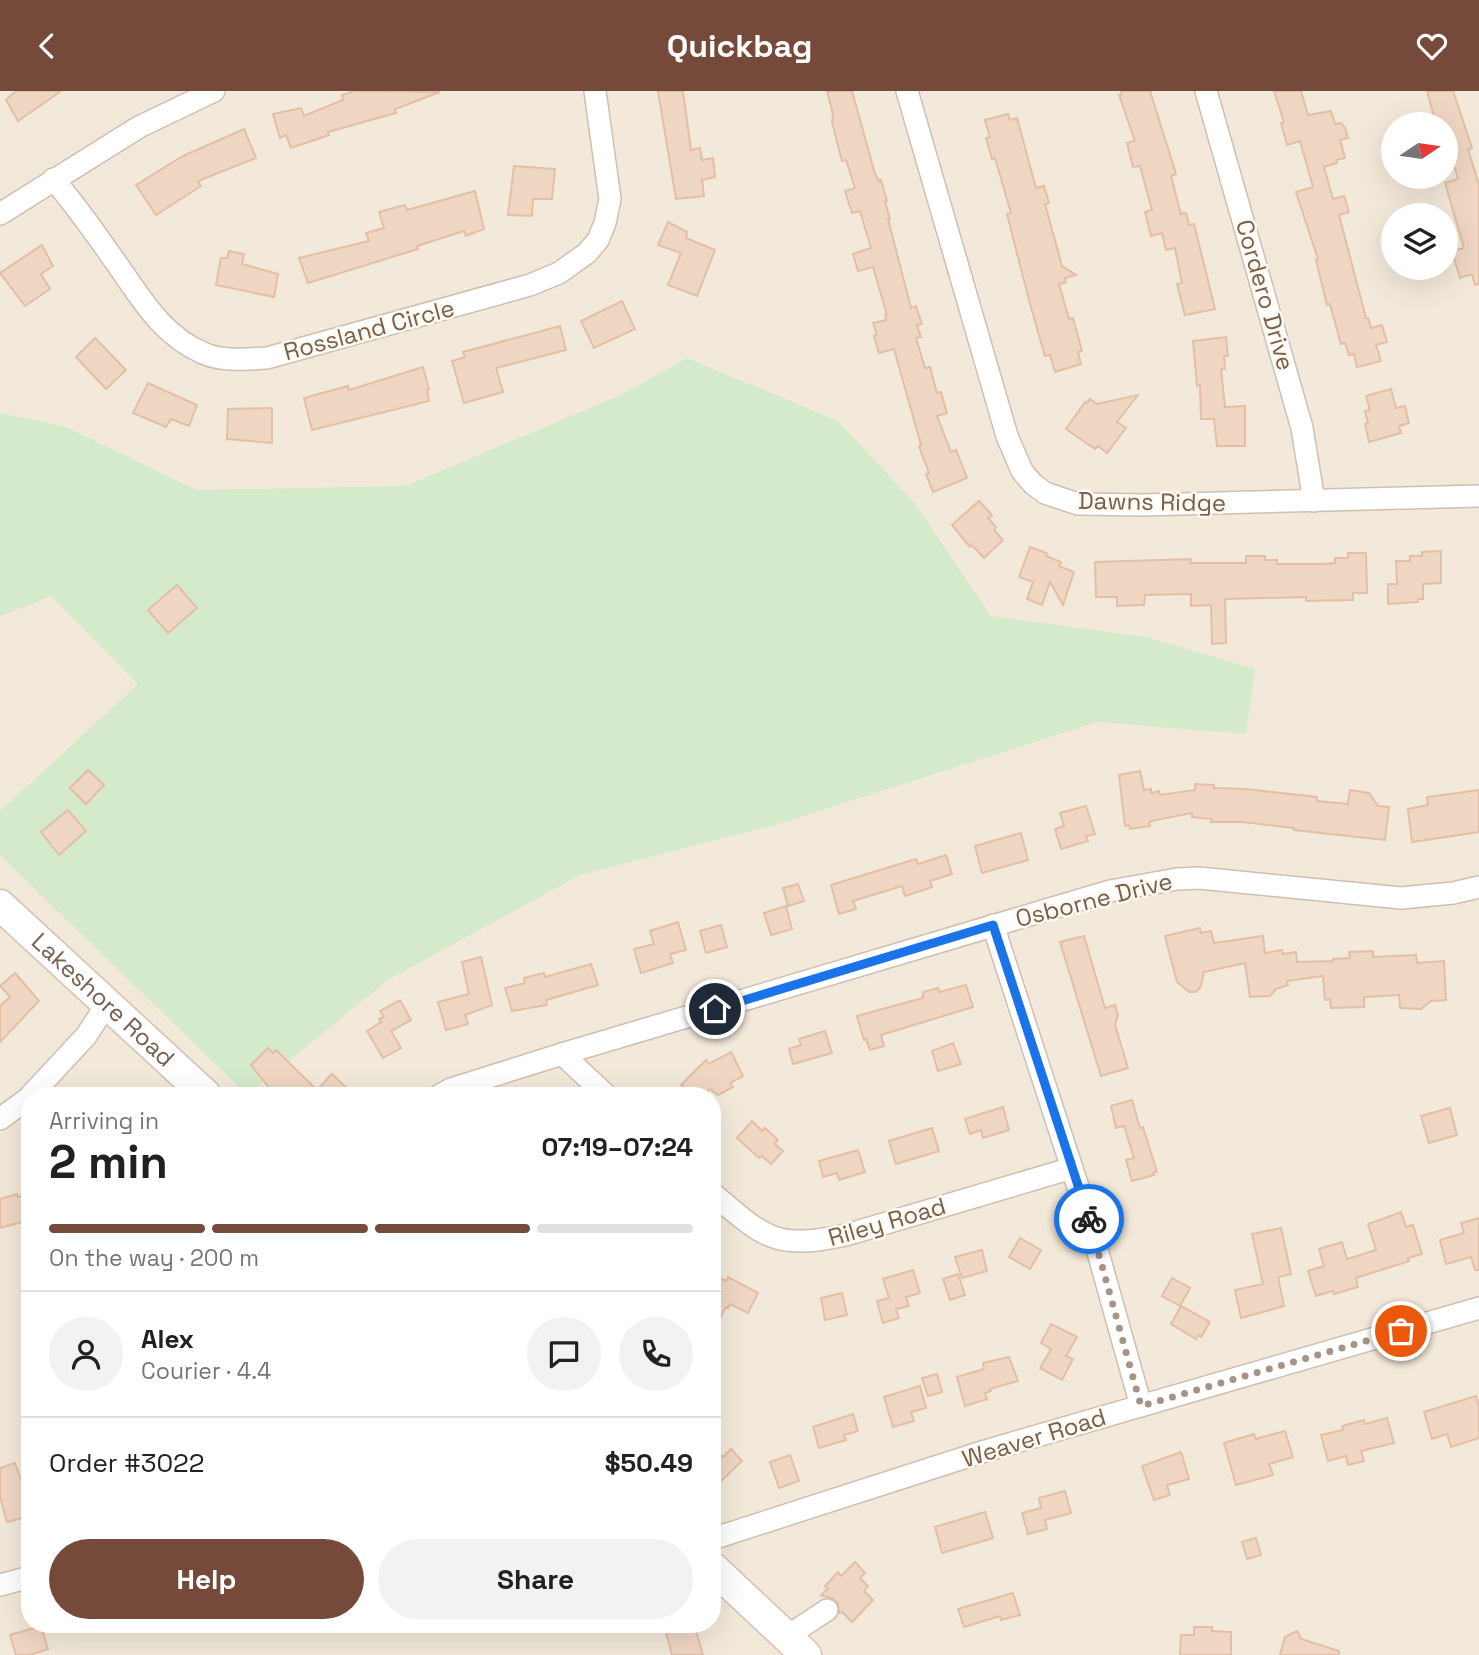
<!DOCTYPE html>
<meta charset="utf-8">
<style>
:root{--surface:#fff;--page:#f2f2f2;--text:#202124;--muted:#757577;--line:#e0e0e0;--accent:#764a3b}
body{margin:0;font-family:"Space Grotesk",sans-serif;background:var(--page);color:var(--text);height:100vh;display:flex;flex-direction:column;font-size:26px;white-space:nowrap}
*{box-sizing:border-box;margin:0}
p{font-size:23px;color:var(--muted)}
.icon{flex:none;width:38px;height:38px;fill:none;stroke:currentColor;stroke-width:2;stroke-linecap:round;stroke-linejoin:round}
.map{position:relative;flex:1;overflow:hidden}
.side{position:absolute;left:21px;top:996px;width:700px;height:546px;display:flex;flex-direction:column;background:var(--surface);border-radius:28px;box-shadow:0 7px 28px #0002}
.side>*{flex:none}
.needle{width:46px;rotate:77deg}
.fabs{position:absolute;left:1381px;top:21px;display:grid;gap:14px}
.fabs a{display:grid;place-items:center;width:77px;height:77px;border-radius:50%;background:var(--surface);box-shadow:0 7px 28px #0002;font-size:35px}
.pin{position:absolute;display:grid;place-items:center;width:60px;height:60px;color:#fff;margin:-30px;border:4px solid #fff;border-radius:50%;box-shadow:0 2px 7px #0007}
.courier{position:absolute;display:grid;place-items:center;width:70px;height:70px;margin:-35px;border:5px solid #1a73e8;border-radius:50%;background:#fff;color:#222;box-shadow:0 2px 9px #0007}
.overview em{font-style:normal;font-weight:800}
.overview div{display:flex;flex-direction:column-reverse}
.overview{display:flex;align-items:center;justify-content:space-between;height:119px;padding:0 28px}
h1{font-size:46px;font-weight:800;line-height:52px}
.bar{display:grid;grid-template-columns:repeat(4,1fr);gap:10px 7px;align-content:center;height:84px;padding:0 28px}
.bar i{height:9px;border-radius:5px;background:var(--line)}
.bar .on{background:var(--accent)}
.bar p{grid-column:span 4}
.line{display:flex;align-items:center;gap:18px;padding:0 28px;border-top:2px solid var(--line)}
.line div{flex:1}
.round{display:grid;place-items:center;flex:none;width:74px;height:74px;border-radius:37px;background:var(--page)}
.action{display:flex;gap:14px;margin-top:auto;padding:14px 28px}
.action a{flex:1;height:80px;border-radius:42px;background:var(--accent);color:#fff;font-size:28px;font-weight:800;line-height:80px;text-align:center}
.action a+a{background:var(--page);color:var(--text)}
header{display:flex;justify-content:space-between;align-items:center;height:91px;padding:0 28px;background:var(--accent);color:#fff;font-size:32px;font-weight:800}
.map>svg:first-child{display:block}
.residential{fill:#f3e9da;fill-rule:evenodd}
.green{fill:#d5eaca}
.building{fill:#f0d7c4;stroke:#e2bfa5;stroke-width:2}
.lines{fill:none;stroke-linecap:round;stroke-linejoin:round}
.street-casing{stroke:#cebfb1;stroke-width:24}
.secondary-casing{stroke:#d4c1b1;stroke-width:33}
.street{stroke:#fff;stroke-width:21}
.secondary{stroke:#fff;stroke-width:30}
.done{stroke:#a69386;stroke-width:7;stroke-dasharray:0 12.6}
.route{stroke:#1a73e8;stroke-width:9}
.labels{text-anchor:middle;stroke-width:5;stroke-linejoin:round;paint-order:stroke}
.street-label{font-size:24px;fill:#775e4f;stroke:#fefaf2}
</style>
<header><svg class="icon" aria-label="back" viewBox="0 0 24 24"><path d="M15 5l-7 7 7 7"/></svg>Quickbag<svg class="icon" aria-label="heart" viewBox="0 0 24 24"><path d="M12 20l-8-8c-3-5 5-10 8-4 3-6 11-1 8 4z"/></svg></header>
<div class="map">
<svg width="1479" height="1564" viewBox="0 0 1479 1564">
<rect width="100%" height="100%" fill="#fcf6eb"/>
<path class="residential" d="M0,0H1479V1564H0ZM1393,33H1446V86H1393ZM1393,124H1446V177H1393ZM30,1004H712V1533H30Z"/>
<polygon class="green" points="687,267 838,330 915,413 991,525 1146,546 1255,578 1246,643 1097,631 775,734 580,784 388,889 247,1004 0,764 0,720 138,593 51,505 0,525 0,322 66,336 196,399 406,395 625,302"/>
<g class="building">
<polygon points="16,0 61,0 18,30 6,9"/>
<polygon points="354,0 440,1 395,18 396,22 328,41 329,44 291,57 286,44 280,47 273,23 301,17 304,25 343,9 342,4"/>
<polygon points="658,0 683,0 691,59 700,57 702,69 713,67 715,86 702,89 704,105 676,108"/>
<polygon points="827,0 852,0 875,83 879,90 881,89 887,110 885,110 890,128 888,128 911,217 916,215 922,233 917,234 921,246 916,247 925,277 930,276 937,302 941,301 947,322 937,325 951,361 956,359 967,387 933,401 926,383 929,382 919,355 921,354 894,258 879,262 874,245 877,244 873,232 886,229 885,224 887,224 873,176 858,180 853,163 871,157 860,120 852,122 845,100 855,97 846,69 842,70 832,31 833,23"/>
<polygon points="1121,0 1150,0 1176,83 1171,85 1181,123 1186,122 1189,134 1194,133 1215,218 1185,224 1177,193 1182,192 1175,157 1166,159 1162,142 1151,145 1145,121 1152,119 1140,75 1133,76 1127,52 1135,50 1119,4 1122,3"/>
<polygon points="1274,0 1301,0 1308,24 1331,20 1335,33 1341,32 1345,37 1348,47 1340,49 1345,67 1336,69 1337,72 1324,76 1333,108 1344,105 1349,121 1339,124 1366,227 1368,227 1371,237 1382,234 1387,251 1376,254 1381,270 1357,276 1354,263 1349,264 1345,252 1341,253 1330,213 1327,214 1316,169 1318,168 1296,101 1313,96 1300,50 1287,54 1281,32 1284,31"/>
<polygon points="1427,0 1453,0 1472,57 1468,58 1479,94 1479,193 1475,194 1472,183 1460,187 1452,160 1464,157 1445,92 1458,88 1446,46 1446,33 1436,33"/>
<polygon points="1008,23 1010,29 1017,27 1036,97 1044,95 1049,112 1045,113 1062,175 1076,184 1065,187 1066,191 1059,193 1069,228 1073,227 1082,260 1078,261 1081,273 1055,281 1050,264 1045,265 1030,213 1007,123 1011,122 995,67 992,68 986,47 990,46 985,29"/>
<polygon points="244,38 256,67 198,90 201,95 156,124 136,94 183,65"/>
<polygon points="514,75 555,78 552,108 533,108 532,125 508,124"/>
<polygon points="475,100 484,138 466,145 464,140 417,155 418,158 308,192 299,167 369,150 366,142 384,137 379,121 405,114 407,119"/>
<polygon points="668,131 687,141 686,147 715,159 697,205 668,194 681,162 658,154"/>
<polygon points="42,154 53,175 41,183 50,198 25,215 0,182"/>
<polygon points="229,160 244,163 242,173 278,183 274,206 216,194 221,167 227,167"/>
<polygon points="622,210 635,238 594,257 581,230"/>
<polygon points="560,235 566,259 496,277 503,301 464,312 452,270 465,266 463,261"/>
<polygon points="1226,246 1228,265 1224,265 1225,278 1221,278 1225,316 1245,315 1245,355 1217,355 1214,328 1201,328 1200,294 1197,295 1193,250"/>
<polygon points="95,247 126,279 106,298 76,266"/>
<polygon points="423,276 429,298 427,299 429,310 312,339 304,307 348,295 349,299"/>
<polygon points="148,292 197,314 189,335 171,328 166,336 133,322"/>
<polygon points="1391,298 1396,317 1405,315 1409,332 1399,335 1401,342 1369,351 1365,333 1368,332 1365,320 1370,319 1366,305"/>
<polygon points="1138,304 1117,331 1126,337 1107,362 1098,355 1095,358 1066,338 1085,311 1087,312 1090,308 1097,313"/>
<polygon points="272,317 272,352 227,348 228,318"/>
<polygon points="979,410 992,424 988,427 996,436 994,439 1003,449 984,467 972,454 970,456 952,434"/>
<polygon points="1030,456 1047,462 1046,465 1061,471 1059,475 1074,481 1063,514 1050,491 1042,514 1027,508 1033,491 1019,486"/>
<polygon points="1441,460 1441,492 1423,493 1423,508 1418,508 1418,511 1388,513 1388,493 1397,493 1396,470 1410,470 1410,465 1422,465 1422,461"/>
<polygon points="1348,462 1366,462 1367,502 1353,502 1353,509 1306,510 1306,506 1225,508 1226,552 1212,553 1211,514 1191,515 1191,503 1145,504 1144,514 1117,515 1117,506 1096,506 1095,471 1191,468 1190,472 1246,472 1246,465 1265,465 1265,469 1277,469 1277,473 1321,473 1335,472 1335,467 1348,467"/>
<polygon points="177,494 197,517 168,542 148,519"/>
<polygon points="88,679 104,694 86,713 70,697"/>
<polygon points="1140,680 1144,699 1151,698 1151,702 1159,700 1160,704 1195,699 1195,693 1214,694 1214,697 1245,698 1317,706 1317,710 1348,713 1350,699 1369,702 1378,715 1389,716 1385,749 1294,739 1294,737 1243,731 1211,731 1212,728 1192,726 1192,722 1156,729 1149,731 1150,735 1130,738 1129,734 1125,735 1119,684"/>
<polygon points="1479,699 1479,741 1412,751 1408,718 1428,714 1427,706"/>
<polygon points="1086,715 1095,743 1086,745 1088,750 1061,758 1055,738 1064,735 1060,722"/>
<polygon points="68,719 86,740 59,764 41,741"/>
<polygon points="1021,742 1028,769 982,782 975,755"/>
<polygon points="946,764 952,783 930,790 932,796 905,805 902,795 853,810 856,818 839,823 831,794 916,768 918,773"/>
<polygon points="798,793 804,810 788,815 783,797"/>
<polygon points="786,815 792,838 771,844 764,822"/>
<polygon points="678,831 686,859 670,863 673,872 641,882 634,858 654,853 650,840"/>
<polygon points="721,834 727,856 706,862 700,840"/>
<polygon points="1200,837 1201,842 1211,840 1214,852 1263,845 1265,862 1282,859 1283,863 1296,861 1297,871 1333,870 1333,868 1350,867 1349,861 1373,860 1373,866 1416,864 1417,872 1444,870 1446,909 1431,910 1421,918 1400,917 1399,904 1364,906 1364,916 1331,917 1330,908 1325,909 1323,885 1287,890 1288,894 1276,898 1270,905 1250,906 1245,872 1204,881 1201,895 1196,901 1189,901 1177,891 1165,845"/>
<polygon points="1084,845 1105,917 1115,914 1118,924 1115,934 1128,977 1101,985 1060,851"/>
<polygon points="481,866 492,914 465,924 468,933 446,939 438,911 469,903 462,871"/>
<polygon points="591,873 598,894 546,909 547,914 512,920 505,897 525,892 524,887 544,882 545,886"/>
<polygon points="15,882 39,910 0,951 0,915 10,906 0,895"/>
<polygon points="966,894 973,916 881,944 884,955 870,959 866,948 864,949 857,925 923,907 923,901 938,897 939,901"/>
<polygon points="400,909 411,929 391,940 401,957 383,967 367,940 381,931 379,928 384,926 380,920"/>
<polygon points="825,940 832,962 793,973 789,958 801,954 799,948"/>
<polygon points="953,952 961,973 938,980 932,960"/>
<polygon points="268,957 273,962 276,959 317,999 332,983 354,1004 275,1004 251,974"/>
<polygon points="731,961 743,985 730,992 733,996 718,1004 710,998 703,1004 693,1004 681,994 706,969 709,973"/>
<polygon points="1132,1009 1140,1037 1143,1036 1157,1081 1153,1082 1154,1084 1132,1090 1126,1069 1134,1067 1124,1035 1116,1037 1111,1015"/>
<polygon points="1003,1016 1009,1039 983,1047 981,1039 970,1043 965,1028"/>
<polygon points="1450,1017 1457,1044 1429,1052 1421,1025"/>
<polygon points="752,1030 762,1040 765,1037 778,1049 775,1053 783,1060 771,1073 762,1065 759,1067 737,1047"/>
<polygon points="932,1037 939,1060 896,1073 889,1050"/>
<polygon points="858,1059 865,1081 839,1089 837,1082 823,1086 819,1070"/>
<polygon points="17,1103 18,1106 30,1103 30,1129 0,1137 0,1108"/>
<polygon points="1401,1121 1406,1136 1413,1134 1422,1163 1408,1167 1409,1170 1356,1187 1358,1196 1334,1203 1333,1200 1316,1205 1308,1180 1324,1175 1319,1158 1342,1151 1347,1168 1376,1159 1368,1133"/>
<polygon points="1479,1127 1479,1179 1475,1179 1471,1166 1446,1173 1440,1149 1464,1142 1461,1132"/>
<polygon points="1281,1137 1291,1183 1278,1186 1284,1215 1241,1227 1235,1199 1263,1193 1252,1143"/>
<polygon points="1020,1147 1041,1159 1030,1178 1009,1166"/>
<polygon points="982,1159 987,1180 962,1187 955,1166"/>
<polygon points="913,1179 920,1202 906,1206 909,1215 896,1218 899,1227 883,1232 877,1210 889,1207 883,1188"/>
<polygon points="712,1183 726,1190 728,1186 758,1202 748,1222 730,1213 728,1217 726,1216 712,1243"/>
<polygon points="958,1183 965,1204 950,1209 943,1188"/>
<polygon points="1172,1187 1190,1197 1180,1215 1162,1205"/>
<polygon points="842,1202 847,1224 825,1229 821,1207"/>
<polygon points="1181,1215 1210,1231 1201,1246 1198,1244 1196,1248 1171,1233"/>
<polygon points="1051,1233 1077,1246 1066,1265 1073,1268 1062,1289 1040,1277 1051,1258 1041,1252"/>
<polygon points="1009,1266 1018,1290 990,1298 991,1300 985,1302 987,1308 965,1315 957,1286 984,1278 983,1272"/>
<polygon points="937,1283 942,1301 928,1305 922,1287"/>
<polygon points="920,1295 926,1317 911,1321 914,1330 893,1336 884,1306"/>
<polygon points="1476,1305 1479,1315 1479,1347 1451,1356 1447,1343 1432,1348 1424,1321"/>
<polygon points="853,1323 858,1340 844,1344 846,1349 819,1357 813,1336"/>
<polygon points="1387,1327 1394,1352 1361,1360 1364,1370 1348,1374 1346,1365 1328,1370 1321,1344 1343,1339 1342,1335 1364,1329 1365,1333"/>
<polygon points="1285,1340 1293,1366 1269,1373 1273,1384 1236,1394 1224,1352 1254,1343 1256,1348"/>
<polygon points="712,1356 723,1366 731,1358 742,1370 712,1399"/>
<polygon points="1181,1361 1189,1388 1167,1394 1170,1404 1154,1409 1142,1375"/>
<polygon points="790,1364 799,1390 779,1397 770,1371"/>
<polygon points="15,1372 27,1406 30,1406 30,1425 7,1431 0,1406 0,1377"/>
<polygon points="1065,1400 1071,1422 1045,1429 1047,1438 1028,1443 1022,1422 1041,1417 1039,1407"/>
<polygon points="985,1421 993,1447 942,1462 935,1436"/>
<polygon points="1256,1447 1261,1464 1247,1468 1242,1451"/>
<polygon points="855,1471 865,1482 860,1487 868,1495 864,1500 873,1509 852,1531 842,1521 839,1522 838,1512 833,1508 821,1504 828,1497 825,1495 838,1481 841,1485"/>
<polygon points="1013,1502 1020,1524 1001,1529 1000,1525 964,1536 958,1518"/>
<polygon points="664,1533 694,1533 703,1564 672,1564"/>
<polygon points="41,1535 48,1558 30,1564 16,1564 10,1544"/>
<polygon points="1194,1536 1212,1536 1212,1540 1231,1541 1231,1564 1180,1564 1181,1544 1194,1544"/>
<polygon points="1297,1540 1301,1548 1339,1560 1339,1564 1280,1564 1285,1546"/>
</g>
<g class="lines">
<g class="street-casing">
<g id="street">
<polyline points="907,0 1007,345 1022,380 1033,393 1045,402 1078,413 1143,414 1479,405"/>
<polyline points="1206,0 1302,337 1314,410"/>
<path d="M53,88C75,113 93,139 112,166C138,202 160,244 203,262C223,271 246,268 267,267L530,194L559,182L587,162L598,149L605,132L610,108L595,0"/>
<polyline points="0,123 139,36 214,0"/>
<polyline points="993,834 1090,1133 1141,1315"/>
<polyline points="562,963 606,1004"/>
<polyline points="31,1004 86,945 107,913"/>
<polyline points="440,1004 451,998 562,963 1110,800 1177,788 1199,787 1401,807 1453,802 1479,796"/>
<polyline points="0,1028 30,1006"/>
<path d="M712,1102C765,1147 775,1159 846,1144L1072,1077"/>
<polyline points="712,1448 985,1360 1479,1217"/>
<polyline points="0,1494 30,1486"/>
<polyline points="786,1546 827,1519"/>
</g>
</g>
<g class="secondary-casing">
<g id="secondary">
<path id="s1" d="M0,814L206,1004"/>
<polyline points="712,1476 806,1564"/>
</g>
</g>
<use href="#street" class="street"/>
<use href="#secondary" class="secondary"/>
</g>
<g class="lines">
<polyline class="done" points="1089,1128 1141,1315 1401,1240"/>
<polyline class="route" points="715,918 993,834 1089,1128"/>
</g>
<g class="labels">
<g class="street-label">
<text transform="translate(1265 204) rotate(74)" y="8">Cordero Drive</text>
<text transform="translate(369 239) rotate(-15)" y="8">Rossland Circle</text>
<text transform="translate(1152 411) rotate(1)" y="8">Dawns Ridge</text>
<text transform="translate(1094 809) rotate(-14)" y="8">Osborne Drive</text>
<text dy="8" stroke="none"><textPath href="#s1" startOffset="140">Lakeshore Road</textPath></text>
<text transform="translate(887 1131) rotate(-16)" y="8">Riley Road</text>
<text transform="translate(1034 1347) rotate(-17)" y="8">Weaver Road</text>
</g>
</g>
</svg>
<div class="fabs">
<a><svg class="needle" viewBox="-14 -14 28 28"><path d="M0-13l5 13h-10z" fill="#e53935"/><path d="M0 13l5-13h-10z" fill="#757577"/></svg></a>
<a><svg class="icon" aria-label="layers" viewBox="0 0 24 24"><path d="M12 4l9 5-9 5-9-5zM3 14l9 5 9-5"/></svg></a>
</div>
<div class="pin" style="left:1401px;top:1240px;background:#ea580c"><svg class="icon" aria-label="bag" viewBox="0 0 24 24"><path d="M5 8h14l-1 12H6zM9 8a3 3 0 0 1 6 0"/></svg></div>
<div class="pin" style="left:715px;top:918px;background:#1f2937"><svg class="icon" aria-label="home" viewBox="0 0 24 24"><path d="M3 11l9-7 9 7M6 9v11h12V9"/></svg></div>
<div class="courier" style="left:1089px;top:1128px"><svg class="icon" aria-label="bike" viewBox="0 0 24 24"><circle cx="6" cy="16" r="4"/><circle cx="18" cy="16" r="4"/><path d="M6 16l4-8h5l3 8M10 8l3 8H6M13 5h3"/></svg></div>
<section class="side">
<div class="overview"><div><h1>2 min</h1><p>Arriving in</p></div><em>07:19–07:24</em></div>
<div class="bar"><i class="on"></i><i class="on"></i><i class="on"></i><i></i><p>On the way · 200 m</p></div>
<div class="line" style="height:126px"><a class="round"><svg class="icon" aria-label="person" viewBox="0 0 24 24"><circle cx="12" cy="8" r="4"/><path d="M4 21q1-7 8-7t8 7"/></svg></a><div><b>Alex</b><p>Courier · 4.4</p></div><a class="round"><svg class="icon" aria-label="chat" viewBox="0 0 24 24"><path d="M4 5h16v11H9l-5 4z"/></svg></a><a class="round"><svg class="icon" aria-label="phone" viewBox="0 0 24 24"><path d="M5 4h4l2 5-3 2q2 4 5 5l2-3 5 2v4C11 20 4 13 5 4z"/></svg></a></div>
<div class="line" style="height:91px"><div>Order #3022</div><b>$50.49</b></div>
<div class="action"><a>Help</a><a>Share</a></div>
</section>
</div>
